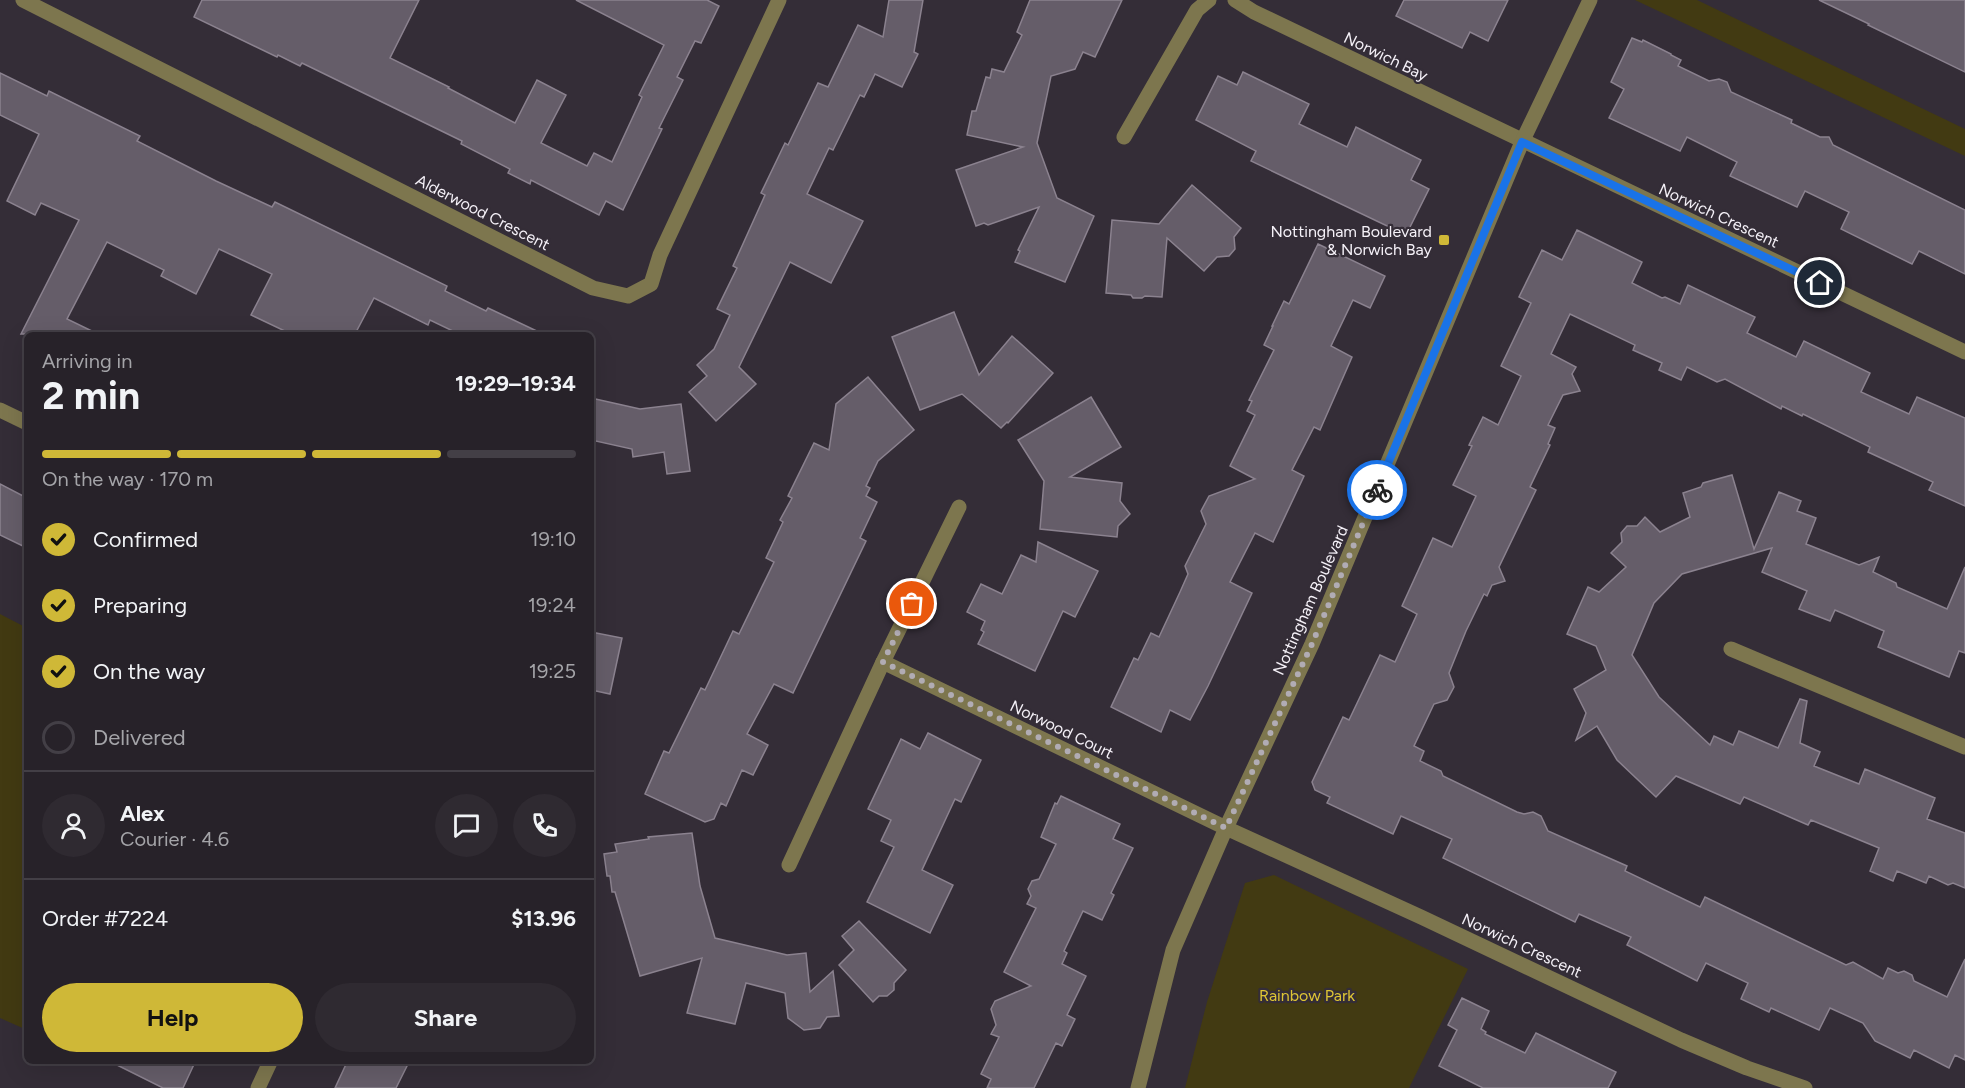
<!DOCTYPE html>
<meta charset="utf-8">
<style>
:root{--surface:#272229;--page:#2f2a31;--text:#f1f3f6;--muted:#a4a4a8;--line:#433f46;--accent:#cfb837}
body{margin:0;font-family:Figtree,sans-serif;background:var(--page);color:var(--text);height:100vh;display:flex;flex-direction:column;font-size:22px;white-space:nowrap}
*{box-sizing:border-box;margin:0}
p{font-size:20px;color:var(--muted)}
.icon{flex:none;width:33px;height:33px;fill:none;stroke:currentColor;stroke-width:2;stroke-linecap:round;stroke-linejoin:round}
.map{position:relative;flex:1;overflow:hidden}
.drawer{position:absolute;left:24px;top:332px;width:570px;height:732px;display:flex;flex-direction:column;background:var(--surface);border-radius:9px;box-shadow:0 6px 24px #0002,0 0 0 2px var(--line)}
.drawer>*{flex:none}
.pin{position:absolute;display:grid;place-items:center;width:51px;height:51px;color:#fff;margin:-26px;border:3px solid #fff;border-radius:50%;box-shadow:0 2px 6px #0007}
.courier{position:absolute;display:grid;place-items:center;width:60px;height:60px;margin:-30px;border:4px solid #1a73e8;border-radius:50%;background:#fff;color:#222;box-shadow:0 2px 8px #0007}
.headline em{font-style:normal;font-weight:700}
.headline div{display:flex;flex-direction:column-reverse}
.headline{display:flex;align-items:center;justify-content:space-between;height:102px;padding:0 18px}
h1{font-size:39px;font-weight:700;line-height:45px}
.bar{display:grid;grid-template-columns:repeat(4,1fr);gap:9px 6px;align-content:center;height:72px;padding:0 18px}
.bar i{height:8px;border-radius:4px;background:var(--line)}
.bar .active{background:var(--accent)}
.bar p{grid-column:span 4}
.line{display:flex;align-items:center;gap:15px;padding:0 18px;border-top:2px solid var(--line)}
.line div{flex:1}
.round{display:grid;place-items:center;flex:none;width:63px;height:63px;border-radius:32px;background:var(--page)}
ol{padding:0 18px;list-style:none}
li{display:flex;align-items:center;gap:18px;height:66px}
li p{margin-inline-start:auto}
li .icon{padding:6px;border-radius:50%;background:var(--accent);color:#111;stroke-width:4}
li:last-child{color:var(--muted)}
li i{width:33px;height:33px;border:3px solid var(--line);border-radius:50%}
.primary-button{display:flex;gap:12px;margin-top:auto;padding:12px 18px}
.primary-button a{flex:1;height:69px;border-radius:36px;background:var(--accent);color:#111;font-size:24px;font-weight:700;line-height:69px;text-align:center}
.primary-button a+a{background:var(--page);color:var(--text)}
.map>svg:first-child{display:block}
.green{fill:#423a12}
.building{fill:#655d69;stroke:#8b828f;stroke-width:1.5}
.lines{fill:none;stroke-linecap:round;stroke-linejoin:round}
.minor{stroke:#7d764e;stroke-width:15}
.done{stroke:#b1acb4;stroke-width:6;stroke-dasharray:0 10.8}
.route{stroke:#1a73e8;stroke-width:8}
.poi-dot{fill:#cfb837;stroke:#342d37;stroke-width:2}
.labels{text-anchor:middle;stroke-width:4.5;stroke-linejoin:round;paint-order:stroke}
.street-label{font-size:16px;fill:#f5f1f8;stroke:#342d37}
.poi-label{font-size:16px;fill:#f5f1f8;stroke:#342d37;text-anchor:end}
.park-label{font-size:16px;fill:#dec534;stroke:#342d37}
</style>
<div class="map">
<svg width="1965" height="1088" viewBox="0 0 1965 1088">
<rect width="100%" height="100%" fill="#342d37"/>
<g class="green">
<polygon points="1635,0 1697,0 1965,129 1965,156"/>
<polygon points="0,614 27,628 27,1030 0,1018"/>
<polygon points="1274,875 1468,969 1409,1088 1185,1088 1207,1002 1245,883"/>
</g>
<g class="building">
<polygon points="202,0 419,0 390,58 449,87 448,88 515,123 537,80 566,95 541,143 587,166 594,153 612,162 642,97 639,95 664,45 576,0 707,0 719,6 701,43 695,41 677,77 683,80 659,128 662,129 623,210 606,201 599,215 531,180 530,184 508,173 510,169 461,144 462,141 302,63 300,66 278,55 277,57 194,17"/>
<polygon points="889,0 923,0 914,52 918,54 902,87 875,74 864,97 860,95 833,150 829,148 807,194 863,221 831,283 790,262 739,367 756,384 716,421 689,392 707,376 697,365 714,349 730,315 717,309 737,268 733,266 765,195 761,193 785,143 788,145 818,83 828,87 858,25 883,37"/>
<polygon points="1030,0 1122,0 1095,57 1083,52 1075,69 1051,76 1037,143 1057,198 1094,216 1065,282 1015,262 1020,251 1018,250 1039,207 988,225 984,223 976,226 956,170 1023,147 967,135 972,111 976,111 986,77 990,78 992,69 1004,72 1022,35 1017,32"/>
<polygon points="1404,0 1508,0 1488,41 1470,32 1462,48 1396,16"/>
<polygon points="1819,0 1965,0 1965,72 1868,25 1869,24"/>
<polygon points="1632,38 1642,42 1643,40 1671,54 1671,55 1681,60 1678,66 1709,81 1719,79 1727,82 1731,92 1792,120 1791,123 1820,137 1829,137 1833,145 1965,210 1965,274 1919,251 1912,264 1841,229 1849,212 1805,191 1797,207 1730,176 1737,162 1687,137 1680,151 1609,118 1624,89 1611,82"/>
<polygon points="1243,72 1309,104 1299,124 1347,147 1356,127 1421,160 1411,180 1429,189 1406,235 1251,161 1256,151 1196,120 1218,76 1237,85"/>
<polygon points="0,73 47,96 49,91 140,136 137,141 216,181 272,207 275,202 447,286 445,291 486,311 488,308 543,334 459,334 430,320 428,325 374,298 355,334 291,334 251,315 272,274 219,249 196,294 161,276 164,270 107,242 67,319 98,334 21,334 79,220 41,203 35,215 7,201 39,134 0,115"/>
<polygon points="1192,185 1241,228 1234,237 1235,249 1229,256 1217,257 1204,271 1167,238 1162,297 1145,296 1142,298 1133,298 1131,295 1106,293 1112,220 1159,224"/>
<polygon points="1577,230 1642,262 1632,283 1662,298 1665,297 1680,304 1688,285 1755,317 1747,333 1796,357 1804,341 1870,373 1861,392 1909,414 1917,397 1965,418 1965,506 1929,490 1933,482 1868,452 1870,447 1803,414 1802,416 1782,406 1781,409 1725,379 1717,382 1687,367 1681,380 1659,370 1662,363 1633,350 1635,345 1570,314 1551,354 1576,367 1572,374 1580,391 1563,395 1548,425 1555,428 1548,444 1550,445 1530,487 1536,490 1499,567 1505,581 1492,585 1487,596 1484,594 1466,631 1449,673 1454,687 1447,700 1434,704 1414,746 1424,751 1420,761 1441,771 1443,776 1517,812 1524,814 1533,812 1541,816 1548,831 1627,866 1625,871 1700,907 1705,897 1846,965 1853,962 1883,979 1888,968 1898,973 1904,971 1912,975 1914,981 1947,997 1965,959 1965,1060 1955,1055 1949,1068 1914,1050 1910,1058 1875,1041 1863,1023 1830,1008 1819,1030 1771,1008 1769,1012 1741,999 1748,983 1706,963 1697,981 1627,945 1631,937 1579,914 1575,922 1443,858 1452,839 1401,816 1393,834 1327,803 1330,797 1315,790 1312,782 1343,717 1349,720 1380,655 1395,662 1417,614 1402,606 1433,538 1452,547 1476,496 1453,485 1472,446 1469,445 1483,417 1498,425 1521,376 1501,366 1531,303 1519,297 1542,250 1562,260"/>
<polygon points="1318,244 1385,276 1370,308 1353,300 1331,346 1352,357 1320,430 1314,427 1292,470 1304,476 1273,542 1255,533 1230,582 1252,593 1208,686 1190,720 1170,710 1161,732 1111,707 1134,658 1138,660 1151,633 1159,637 1180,592 1188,574 1185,566 1206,524 1201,511 1209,496 1255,479 1230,466 1255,415 1247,411 1252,401 1249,400 1274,350 1264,345 1273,326 1272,326 1284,301 1289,304"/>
<polygon points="954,312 979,375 1012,336 1053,373 1008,423 1007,422 1001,428 962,394 920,410 892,337"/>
<polygon points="868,377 914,430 878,461 866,486 870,488 866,496 877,502 860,538 866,541 793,693 774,684 747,734 768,745 753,775 742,770 726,806 721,803 714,819 705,822 645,794 664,751 669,753 701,688 705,690 733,631 739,634 774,562 766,558 783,522 780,520 792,498 788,496 814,443 829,450 836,404"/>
<polygon points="1091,397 1121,447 1070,477 1122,483 1120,501 1130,514 1118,526 1117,537 1040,529 1044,481 1018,440"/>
<polygon points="591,398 640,409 681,404 690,471 667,474 664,452 633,457 632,449 591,440"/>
<polygon points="1732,475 1754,549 1779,492 1801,501 1797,511 1816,518 1806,544 1859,565 1879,557 1873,572 1896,583 1897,587 1947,609 1965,567 1965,653 1959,651 1949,677 1878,647 1884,631 1835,610 1830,621 1799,609 1807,591 1762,572 1772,548 1682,574 1654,603 1632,655 1659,697 1710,745 1714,736 1733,745 1739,731 1778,748 1800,699 1807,701 1800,743 1820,752 1814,766 1859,784 1865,769 1935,798 1927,819 1965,833 1965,888 1953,883 1948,885 1929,876 1926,883 1897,871 1893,881 1870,871 1879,848 1811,820 1808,825 1744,797 1740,804 1676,776 1656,797 1617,760 1597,726 1576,740 1586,713 1574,689 1606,670 1596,646 1567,634 1588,587 1599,592 1626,567 1611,553 1622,542 1621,533 1627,526 1637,526 1645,517 1660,532 1690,517 1683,493 1701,487 1703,483"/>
<polygon points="0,484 27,498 27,548 0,535"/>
<polygon points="1038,542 1098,571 1075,617 1063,611 1035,671 978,644 984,632 981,630 985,621 967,612 981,584 1002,594 1021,555 1036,562"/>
<polygon points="591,632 622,638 610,694 591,690"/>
<polygon points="928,733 981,760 961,802 955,799 922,870 953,885 930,933 867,902 894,847 881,841 891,820 868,809 901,739 920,749"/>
<polygon points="1061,796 1120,824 1113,839 1133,848 1111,893 1114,895 1102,920 1083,911 1064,951 1067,953 1062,964 1086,976 1067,1015 1075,1019 1062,1046 1056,1043 1034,1088 987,1088 991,1079 981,1074 999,1037 991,1034 996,1025 991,1009 995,1001 1031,986 1004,972 1036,908 1027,904 1031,896 1028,889 1032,881 1039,879 1056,844 1041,837 1055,803 1057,804"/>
<polygon points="692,833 700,886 715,938 787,955 806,953 810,992 833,971 839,1016 827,1017 820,1028 804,1030 788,1018 785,993 746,983 735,1024 687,1013 702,958 640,976 615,892 612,892 610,876 607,876 604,854 617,852 615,844 649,839 648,837"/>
<polygon points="859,921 906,970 894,983 894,990 887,996 879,996 873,1002 839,965 854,950 842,936"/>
<polygon points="1462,998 1489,1011 1481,1029 1486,1032 1485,1034 1525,1053 1536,1033 1616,1072 1608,1088 1483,1088 1439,1066 1457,1030 1448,1025"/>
<polygon points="107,1060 196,1060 183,1088 163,1088"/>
<polygon points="348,1060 410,1060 396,1088 335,1088"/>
</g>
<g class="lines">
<g class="minor">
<polyline points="23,0 593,288 628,296 651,284 660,255 779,0"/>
<polyline points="1235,0 1254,12 1965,352"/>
<polyline points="1124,137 1197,10 1209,0"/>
<polyline points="0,410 27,423"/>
<polyline points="1731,649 1965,747"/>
<polyline points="883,662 1226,828 1421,917 1681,1040 1747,1068 1805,1088"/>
<polyline points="789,865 883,662 959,507"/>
<polyline points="258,1088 271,1060"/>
<polyline points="1138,1088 1173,950 1226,828 1312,644 1522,142 1590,0"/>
</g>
</g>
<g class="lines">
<polyline class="done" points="912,604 883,662 1226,828 1312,644 1377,490"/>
<polyline class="route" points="1377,490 1522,142 1820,283"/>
</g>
<rect class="poi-dot" x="1438" y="234" width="12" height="12" rx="3"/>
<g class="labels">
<g class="street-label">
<text transform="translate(1386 56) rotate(26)" y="6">Norwich Bay</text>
<text transform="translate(483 212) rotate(27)" y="6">Alderwood Crescent</text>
<text transform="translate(1719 215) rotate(25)" y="6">Norwich Crescent</text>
<text transform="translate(1310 600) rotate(-66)" y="6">Nottingham Boulevard</text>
<text transform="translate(1062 729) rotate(26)" y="6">Norwood Court</text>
<text transform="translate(1522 945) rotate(25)" y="6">Norwich Crescent</text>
</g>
<g class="poi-label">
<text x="1432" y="237">Nottingham Boulevard<tspan x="1432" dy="18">&amp; Norwich Bay</tspan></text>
</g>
<g class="park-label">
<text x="1307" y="1001">Rainbow Park</text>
</g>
</g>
</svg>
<div class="pin" style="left:912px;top:604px;background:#ea580c"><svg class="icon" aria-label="bag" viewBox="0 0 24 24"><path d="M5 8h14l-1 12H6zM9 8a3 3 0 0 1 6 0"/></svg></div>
<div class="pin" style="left:1820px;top:283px;background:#1f2937"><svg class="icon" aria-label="home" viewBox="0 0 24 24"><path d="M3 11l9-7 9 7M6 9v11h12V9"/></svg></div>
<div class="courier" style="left:1377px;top:490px"><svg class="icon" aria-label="bike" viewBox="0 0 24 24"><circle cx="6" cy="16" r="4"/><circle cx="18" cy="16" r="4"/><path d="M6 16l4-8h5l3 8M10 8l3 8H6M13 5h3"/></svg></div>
<section class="drawer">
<div class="headline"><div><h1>2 min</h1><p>Arriving in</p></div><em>19:29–19:34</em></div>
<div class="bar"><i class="active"></i><i class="active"></i><i class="active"></i><i></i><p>On the way · 170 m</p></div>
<ol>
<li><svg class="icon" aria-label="check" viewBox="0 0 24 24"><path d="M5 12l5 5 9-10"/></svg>Confirmed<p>19:10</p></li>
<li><svg class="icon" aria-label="check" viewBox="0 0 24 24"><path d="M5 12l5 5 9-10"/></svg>Preparing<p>19:24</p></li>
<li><svg class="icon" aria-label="check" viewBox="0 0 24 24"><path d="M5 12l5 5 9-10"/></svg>On the way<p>19:25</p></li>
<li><i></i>Delivered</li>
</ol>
<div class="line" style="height:108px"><a class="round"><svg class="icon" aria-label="person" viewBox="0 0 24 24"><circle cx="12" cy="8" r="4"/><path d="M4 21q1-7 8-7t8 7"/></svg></a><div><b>Alex</b><p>Courier · 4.6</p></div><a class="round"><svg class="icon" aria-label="chat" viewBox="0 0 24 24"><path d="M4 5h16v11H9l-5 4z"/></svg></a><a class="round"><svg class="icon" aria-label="phone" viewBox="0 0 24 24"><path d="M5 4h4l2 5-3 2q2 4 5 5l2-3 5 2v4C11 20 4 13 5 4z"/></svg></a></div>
<div class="line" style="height:78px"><div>Order #7224</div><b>$13.96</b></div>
<div class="primary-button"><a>Help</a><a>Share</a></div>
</section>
</div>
